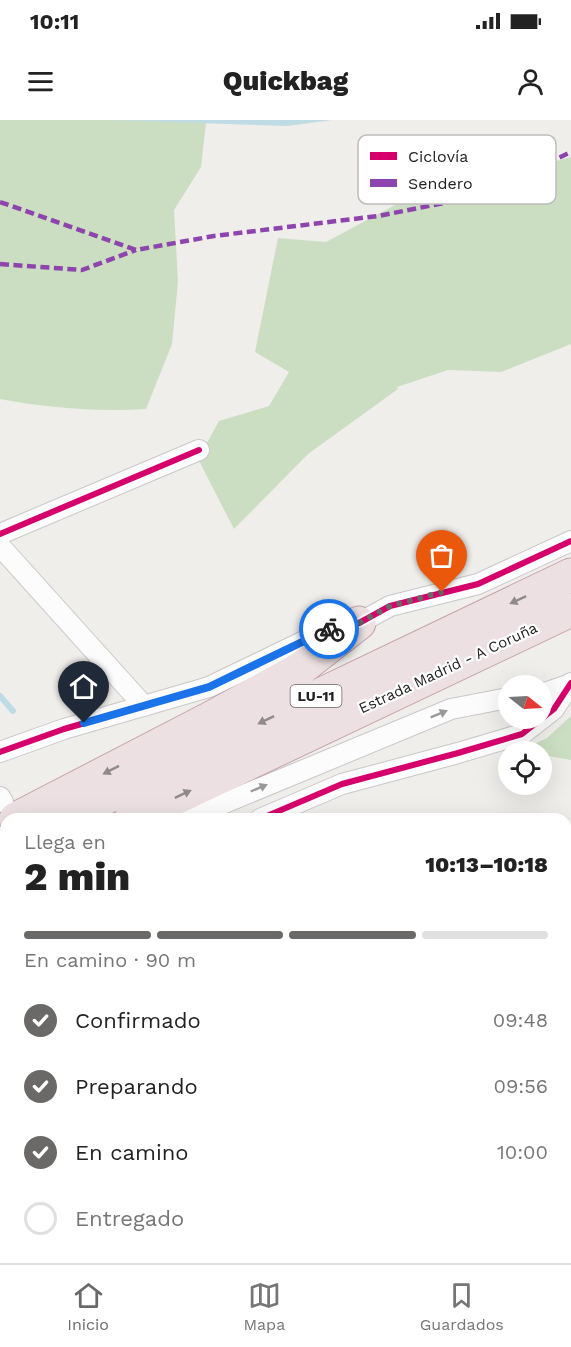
<!DOCTYPE html>
<html lang="es">
<meta charset="utf-8">
<style>
:root{--surface:#fff;--page:#f6f6f6;--text:#222;--muted:#767676;--line:#e0e0e0;--accent:#6a6968}
body{margin:0;font-family:"Work Sans",sans-serif;background:var(--page);color:var(--text);height:100vh;display:flex;flex-direction:column;font-size:22px;white-space:nowrap}
*{box-sizing:border-box;margin:0}
p{font-size:20px;color:var(--muted)}
.icon{flex:none;width:33px;height:33px;fill:none;stroke:currentColor;stroke-width:2;stroke-linecap:round;stroke-linejoin:round}
.map{position:relative;flex:1;overflow:hidden}
.side{position:absolute;left:0px;top:693px;width:572px;height:450px;display:flex;flex-direction:column;background:var(--surface);border-radius:18px 18px 0 0;box-shadow:0 6px 24px #0002}
.side>*{flex:none}
.needle{width:39px;rotate:108deg}
.controls{position:absolute;left:498px;top:555px;display:grid;gap:12px}
.controls a{display:grid;place-items:center;width:54px;height:54px;border-radius:50%;background:var(--surface);box-shadow:0 6px 24px #0002;font-size:30px}
.pin{position:absolute;display:grid;place-items:center;width:51px;height:51px;color:#fff;margin:-62px -26px;border-radius:50% 50% 50% 0;rotate:-45deg;box-shadow:0 0 6px #0007}
.pin .icon{rotate:45deg}
.courier{position:absolute;display:grid;place-items:center;width:60px;height:60px;margin:-30px;border:4px solid #1a73e8;border-radius:50%;background:#fff;color:#222;box-shadow:0 2px 8px #0007}
.overview em{font-style:normal;font-weight:800}
.overview div{display:flex;flex-direction:column-reverse}
.overview{display:flex;align-items:center;justify-content:space-between;height:102px;padding:0 24px}
h1{font-size:39px;font-weight:800;line-height:45px}
.bar{display:grid;grid-template-columns:repeat(4,1fr);gap:9px 6px;align-content:center;height:72px;padding:0 24px}
.bar i{height:8px;border-radius:4px;background:var(--line)}
.bar .selected{background:var(--accent)}
.bar p{grid-column:span 4}
ol{padding:0 24px;list-style:none}
li{display:flex;align-items:center;gap:18px;height:66px}
li p{margin-inline-start:auto}
li .icon{padding:6px;border-radius:50%;background:var(--accent);color:#fff;stroke-width:4}
li:last-child{color:var(--muted)}
li i{width:33px;height:33px;border:3px solid var(--line);border-radius:50%}
.status{display:flex;justify-content:space-between;align-items:center;height:42px;padding:0 30px;background:var(--surface);direction:ltr}
.status svg{height:16px;fill:currentColor}
header{display:flex;justify-content:space-between;align-items:center;height:78px;padding:0 24px;background:var(--surface);font-size:27px;font-weight:800}
.dock{display:flex;justify-content:space-around;align-items:center;height:84px;border-top:2px solid var(--line);background:var(--surface);font-size:16px;color:var(--muted)}
.dock a{display:grid;justify-items:center;gap:3px}
.dock .selected{color:var(--accent)}
.map>svg:first-child{display:block}
.residential{fill:#dfdedc}
.forest{fill:#cbdec1}
.water{fill:#bfdbe3}
.lines{fill:none;stroke-linecap:round;stroke-linejoin:round}
.stream{stroke:#bfdbe3;stroke-width:6}
.street-casing{stroke:#c9c8c7;stroke-width:22}
.highway-casing{stroke:#c5a2ac;stroke-width:35}
.street{stroke:#fdfcfc;stroke-width:20}
.highway{stroke:#ece0e2;stroke-width:33}
.quiet{stroke:#8e44ad;stroke-width:4.5;stroke-dasharray:9 4.5;stroke-linecap:butt}
.cycleway-casing{stroke:#fff;stroke-width:10}
.cycleway{stroke:#d6006c;stroke-width:6}
.oneway{fill:#918a8c}
.oneway2{fill:#9a9a9a}
.done{stroke:#6a6968;stroke-width:6;stroke-dasharray:0 10.8}
.route{stroke:#1a73e8;stroke-width:8}
.labels{text-anchor:middle;stroke-width:4.5;stroke-linejoin:round;paint-order:stroke}
.shield{fill:#fff;stroke:#646464;stroke-width:1.5}
.shield-label{font-size:14px;font-weight:bold;fill:#222}
.street-label{font-size:15px;fill:#222;stroke:#fff}
.key{fill:#fff;stroke:#bdbdbd;stroke-width:1.5}
.key-label{font-size:16px;fill:#222}
</style>
<div class="status"><b>10:11</b><svg viewBox="0 0 49 12"><path d="M0 12V9h3v3zM5 12V6h3v6zM10 12V3h3v9zM15 12V0h3v12zM26 1h20v11H26zM47 4h2v5h-2z"/></svg></div>
<header><svg class="icon" aria-label="menu" viewBox="0 0 24 24"><path d="M4 6h16M4 12h16M4 18h16"/></svg>Quickbag<svg class="icon" aria-label="person" viewBox="0 0 24 24"><circle cx="12" cy="8" r="4"/><path d="M4 21q1-7 8-7t8 7"/></svg></header>
<div class="map">
<svg width="571" height="1143" viewBox="0 0 571 1143">
<rect width="100%" height="100%" fill="#f0eeeb"/>
<polygon class="residential" points="0,943 6,946 6,1137 265,1137 259,1143 0,1143"/>
<g class="forest">
<path d="M0,0H169L206,3L201,47L174,90L178,161L172,224L146,289C98,292 47,288 0,279Z"/>
<polygon points="571,37 571,224 501,252 448,250 397,267 398,269 308,334 234,409 198,339 219,301 269,286 289,252 255,232 278,118 326,122 395,85"/>
<polygon points="571,596 571,640 542,635 542,632 519,631 547,618"/>
</g>
<polygon class="water" points="109,0 332,0 287,6"/>
<g class="lines">
<g class="stream">
<polyline points="0,576 13,591"/>
<polyline points="362,1137 364,1143"/>
</g>
<g class="street-casing">
<g id="street">
<polyline points="0,414 199,330"/>
<polyline points="0,426 144,586"/>
<polyline points="542,574 571,564"/>
<polyline points="0,632 64,609 209,567 329,509 359,503 390,486 478,464 571,421"/>
<polyline points="0,677 3,682"/>
<polyline points="186,699 451,589 508,578"/>
<polyline points="260,699 342,664 458,633 522,614 554,589 571,563"/>
<polyline points="0,780 6,777"/>
<polyline points="0,828 6,827"/>
<polyline points="0,1109 6,1110"/>
<polyline points="18,1143 20,1137"/>
</g>
</g>
<g class="highway-casing">
<g id="highway">
<polyline points="16,699 211,598 300,549 359,503"/>
<polyline points="61,699 571,455"/>
<polyline points="131,699 571,490"/>
<polyline points="0,729 6,726"/>
<polyline points="0,761 6,758"/>
</g>
</g>
<use href="#street" class="street"/>
<use href="#highway" class="highway"/>
<g class="quiet">
<polyline points="0,82 136,130 214,116 378,96 459,80 525,54 571,32"/>
<polyline points="0,144 82,150 136,130"/>
<polyline points="566,987 571,981"/>
<polyline points="290,1137 299,1143"/>
<polyline points="382,1143 389,1137"/>
</g>
<g class="cycleway-casing">
<g id="cycleway">
<polyline points="0,414 199,330"/>
<polyline points="0,632 64,609 209,567 329,509 359,503 390,486 478,464 571,421"/>
<polyline points="260,699 342,664 458,633 522,614 554,589 571,563"/>
</g>
</g>
<use href="#cycleway" class="cycleway"/>
</g>
<defs><path id="oneway-solid" d="M-6-.8H1V-3.2L6.5 0L1 3.2V.8H-6Z" transform="scale(1.5)"/></defs>
<g class="oneway">
<use href="#oneway-solid" transform="translate(518 480) rotate(155)"/>
<use href="#oneway-solid" transform="translate(266 600) rotate(154)"/>
<use href="#oneway-solid" transform="translate(111 650) rotate(153)"/>
<use href="#oneway-solid" transform="translate(183 674) rotate(-25)"/>
</g>
<g class="oneway2">
<use href="#oneway-solid" transform="translate(439 594) rotate(-22)"/>
<use href="#oneway-solid" transform="translate(259 668) rotate(-23)"/>
</g>
<g class="lines">
<polyline class="done" points="329,509 359,503 390,486 442,472"/>
<polyline class="route" points="84,603 209,567 329,509"/>
</g>
<g class="labels">
<rect class="shield" x="290.5" y="565" width="51" height="22" rx="4.5"/>
<g class="shield-label">
<text x="316" y="581">LU-11</text>
</g>
<g class="street-label">
<text transform="translate(448 548) rotate(-25)" y="5">Estrada Madrid - A Coruña</text>
</g>
</g>
<rect x="358" y="15" width="198" height="69" rx="9" class="key"/>
<rect x="370" y="32" width="27" height="8" fill="#d6006c"/>
<rect x="370" y="59" width="27" height="8" fill="#8e44ad"/>
<g class="key-label">
<text x="408" y="42">Ciclovía</text>
<text x="408" y="69">Sendero</text>
</g>
</svg>
<div class="controls">
<a><svg class="needle" viewBox="-14 -14 28 28"><path d="M0-13l5 13h-10z" fill="#e53935"/><path d="M0 13l5-13h-10z" fill="#767676"/></svg></a>
<a><svg class="icon" aria-label="locate" viewBox="0 0 24 24"><circle cx="12" cy="12" r="6"/><path d="M12 2v4M12 18v4M2 12h4M18 12h4"/></svg></a>
</div>
<div class="pin" style="left:442px;top:472px;background:#ea580c"><svg class="icon" aria-label="bag" viewBox="0 0 24 24"><path d="M5 8h14l-1 12H6zM9 8a3 3 0 0 1 6 0"/></svg></div>
<div class="pin" style="left:84px;top:603px;background:#1f2937"><svg class="icon" aria-label="home" viewBox="0 0 24 24"><path d="M3 11l9-7 9 7M6 9v11h12V9"/></svg></div>
<div class="courier" style="left:329px;top:509px"><svg class="icon" aria-label="bike" viewBox="0 0 24 24"><circle cx="6" cy="16" r="4"/><circle cx="18" cy="16" r="4"/><path d="M6 16l4-8h5l3 8M10 8l3 8H6M13 5h3"/></svg></div>
<section class="side">
<div class="overview"><div><h1>2 min</h1><p>Llega en</p></div><em>10:13–10:18</em></div>
<div class="bar"><i class="selected"></i><i class="selected"></i><i class="selected"></i><i></i><p>En camino · 90 m</p></div>
<ol>
<li><svg class="icon" aria-label="check" viewBox="0 0 24 24"><path d="M5 12l5 5 9-10"/></svg>Confirmado<p>09:48</p></li>
<li><svg class="icon" aria-label="check" viewBox="0 0 24 24"><path d="M5 12l5 5 9-10"/></svg>Preparando<p>09:56</p></li>
<li><svg class="icon" aria-label="check" viewBox="0 0 24 24"><path d="M5 12l5 5 9-10"/></svg>En camino<p>10:00</p></li>
<li><i></i>Entregado</li>
</ol>
</section>
</div>
<nav class="dock">
<a class="selected"><svg class="icon" aria-label="home" viewBox="0 0 24 24"><path d="M3 11l9-7 9 7M6 9v11h12V9"/></svg>Inicio</a>
<a><svg class="icon" aria-label="map" viewBox="0 0 24 24"><path d="M3 6l6-2 6 2 6-2v14l-6 2-6-2-6 2zM9 4v14M15 6v14"/></svg>Mapa</a>
<a><svg class="icon" aria-label="saved" viewBox="0 0 24 24"><path d="M7 4h10v16l-5-4-5 4z"/></svg>Guardados</a>
</nav>
